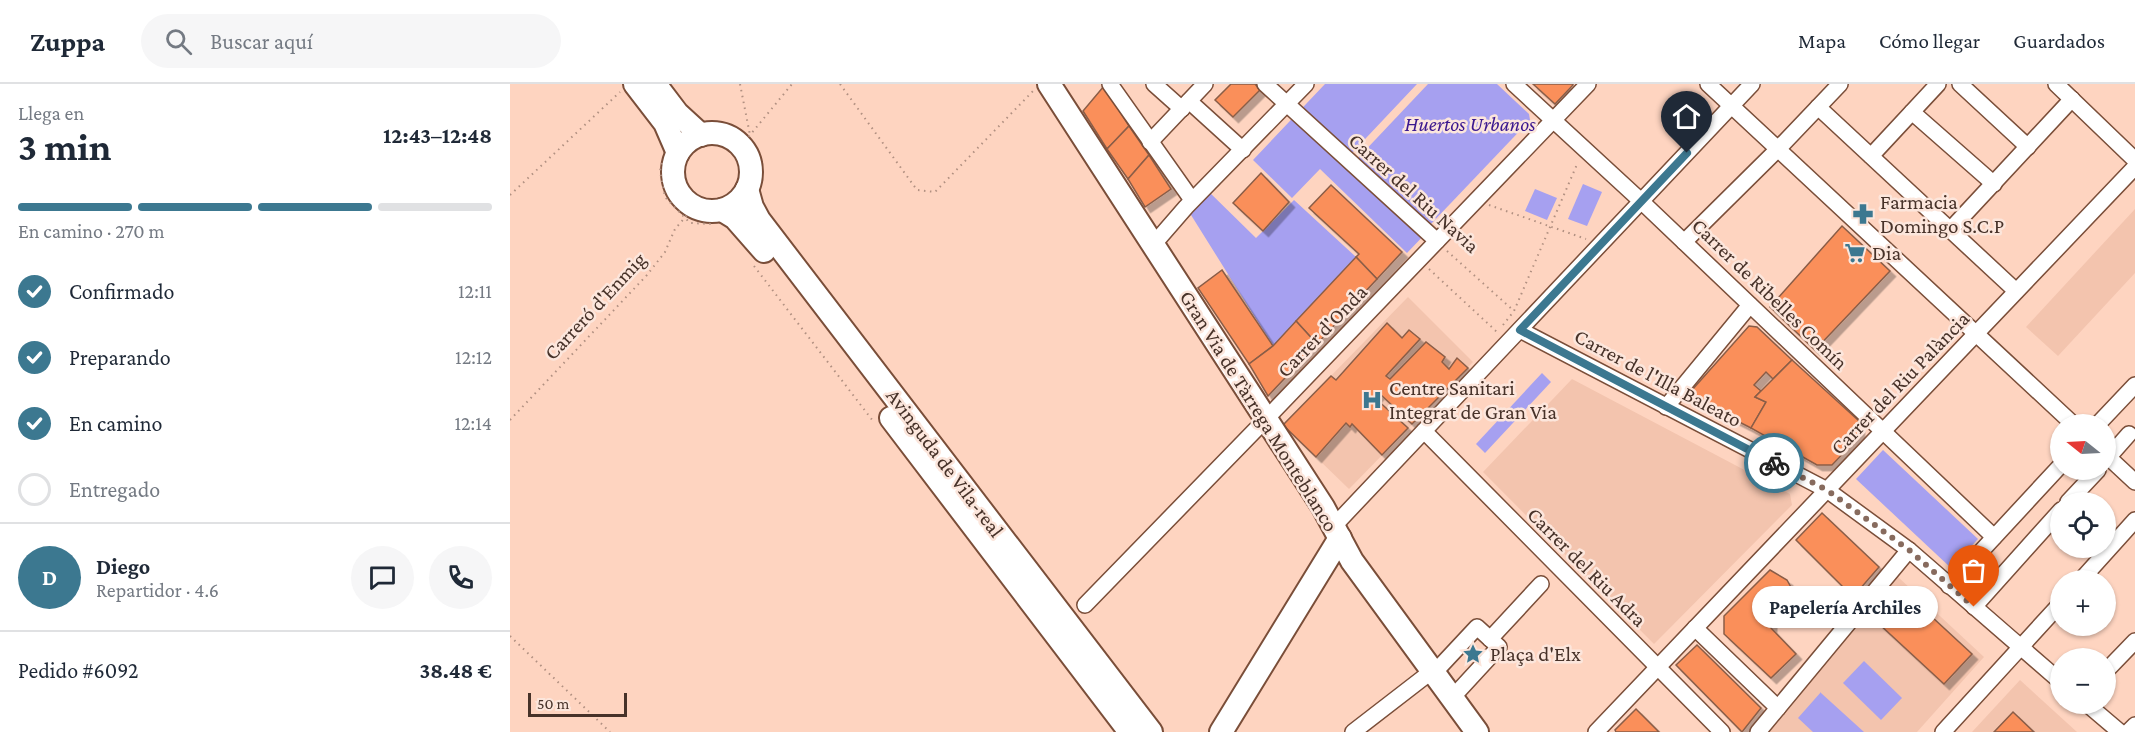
<!DOCTYPE html>
<html lang="es">
<meta charset="utf-8">
<style>
:root{--surface:#fff;--page:#f6f6f7;--text:#1f2937;--muted:#747a83;--line:#e0e1e3;--accent:#3c7890}
body{margin:0;font-family:"Crimson Pro",serif;background:var(--page);color:var(--text);height:100vh;display:flex;flex-direction:column;font-size:22px;white-space:nowrap}
*{box-sizing:border-box;margin:0}
p{font-size:20px;color:var(--muted)}
.icon{flex:none;width:33px;height:33px;fill:none;stroke:currentColor;stroke-width:2;stroke-linecap:round;stroke-linejoin:round}
.map{position:relative;flex:1;overflow:hidden}
.details{display:flex;flex-direction:column;background:var(--surface);width:510px}
.details>*{flex:none}
.needle{width:39px;rotate:288deg}
.buttons{position:absolute;left:1540px;top:330px;display:grid;gap:12px}
.buttons a{display:grid;place-items:center;width:66px;height:66px;border-radius:50%;background:var(--surface);box-shadow:0 2px 4px #0004;font-size:30px}
.scale{position:absolute;left:18px;bottom:15px;width:99px;box-sizing:border-box;padding-left:6px;border:3px solid #473229;border-top:0;font-size:16px;line-height:21px;white-space:nowrap;color:#473229;-webkit-text-stroke:4px #fce6dc;paint-order:stroke}
.pin{position:absolute;display:grid;place-items:center;width:51px;height:51px;color:#fff;margin:-62px -26px;border-radius:50% 50% 50% 0;rotate:-45deg;box-shadow:0 0 6px #0007}
.pin .icon{rotate:45deg}
.courier{position:absolute;display:grid;place-items:center;width:60px;height:60px;margin:-30px;border:4px solid #3c7890;border-radius:50%;background:#fff;color:#222;box-shadow:0 2px 8px #0007}
.bubble{position:absolute;height:42px;border-radius:21px;background:var(--surface);box-shadow:0 2px 4px #0004;font-size:20px;font-weight:700;line-height:42px;text-align:center}
.overview em{font-style:normal;font-weight:700}
.overview div{display:flex;flex-direction:column-reverse}
.overview{display:flex;align-items:center;justify-content:space-between;height:102px;padding:0 18px}
h1{font-size:39px;font-weight:700;line-height:45px}
.bar{display:grid;grid-template-columns:repeat(4,1fr);gap:9px 6px;align-content:center;height:72px;padding:0 18px}
.bar i{height:8px;border-radius:4px;background:var(--line)}
.bar .active{background:var(--accent)}
.bar p{grid-column:span 4}
.line{display:flex;align-items:center;gap:15px;padding:0 18px;border-top:2px solid var(--line)}
.line div{flex:1}
.round{display:grid;place-items:center;flex:none;width:63px;height:63px;border-radius:32px;background:var(--page)}
ol{padding:0 18px;list-style:none}
li{display:flex;align-items:center;gap:18px;height:66px}
li p{margin-inline-start:auto}
li .icon{padding:6px;border-radius:50%;background:var(--accent);color:#fff;stroke-width:4}
li:last-child{color:var(--muted)}
li i{width:33px;height:33px;border:3px solid var(--line);border-radius:50%}
header{display:flex;align-items:center;gap:36px;box-sizing:border-box;height:84px;padding:0 30px;background:var(--surface);border-bottom:2px solid var(--line)}
header strong{font-size:28px}
nav{display:flex;gap:33px;margin-inline-start:auto;font-size:21px}
.search{width:420px;height:54px;background:var(--page);display:flex;align-items:center;gap:15px;box-sizing:border-box;padding:0 21px;border-radius:33px;color:var(--muted);font-size:22px}
main{display:flex;flex:1;min-height:0}
.map>svg:first-child{display:block}
.built{fill:#f3c4ae}
.green{fill:#a6a0f0}
.building{fill:#fa8f5a;stroke:#8a5d47;stroke-width:1.5;filter:url(#shadow)}
.lines{fill:none;stroke-linecap:round;stroke-linejoin:round}
.street-casing{stroke:#7a4e39;stroke-width:18}
.secondary-casing{stroke:#7a4e39;stroke-width:26}
.path{stroke:#b19081;stroke-width:2;stroke-dasharray:1.5 4.5;stroke-linecap:butt}
.street{stroke:#fff;stroke-width:15}
.secondary{stroke:#fff;stroke-width:22}
.done{stroke:#876b5e;stroke-width:6;stroke-dasharray:0 10.8}
.route{stroke:#3c7890;stroke-width:8}
.labels{text-anchor:middle;stroke-width:5;stroke-linejoin:round;paint-order:stroke}
.park-label{font-size:21px;font-style:italic;fill:#3b188f;stroke:#fce6dc}
.street-label{font-size:21px;fill:#473229;stroke:#fce6dc}
.poi-label{font-size:21px;fill:#473229;stroke:#fce6dc;text-anchor:start}
</style>
<header>
<strong>Zuppa</strong>
<div class="search"><svg class="icon" aria-label="search" viewBox="0 0 24 24"><circle cx="10" cy="10" r="6"/><path d="M15 15l6 6"/></svg>Buscar aquí</div>
<nav><a>Mapa</a><a>Cómo llegar</a><a>Guardados</a></nav>
</header>
<main>
<section class="details">
<div class="overview"><div><h1>3 min</h1><p>Llega en</p></div><em>12:43–12:48</em></div>
<div class="bar"><i class="active"></i><i class="active"></i><i class="active"></i><i></i><p>En camino · 270 m</p></div>
<ol>
<li><svg class="icon" aria-label="check" viewBox="0 0 24 24"><path d="M5 12l5 5 9-10"/></svg>Confirmado<p>12:11</p></li>
<li><svg class="icon" aria-label="check" viewBox="0 0 24 24"><path d="M5 12l5 5 9-10"/></svg>Preparando<p>12:12</p></li>
<li><svg class="icon" aria-label="check" viewBox="0 0 24 24"><path d="M5 12l5 5 9-10"/></svg>En camino<p>12:14</p></li>
<li><i></i>Entregado</li>
</ol>
<div class="line" style="height:108px"><b class="round" style="background:var(--accent);color:#fff">D</b><div><b>Diego</b><p>Repartidor · 4.6</p></div><a class="round"><svg class="icon" aria-label="chat" viewBox="0 0 24 24"><path d="M4 5h16v11H9l-5 4z"/></svg></a><a class="round"><svg class="icon" aria-label="phone" viewBox="0 0 24 24"><path d="M5 4h4l2 5-3 2q2 4 5 5l2-3 5 2v4C11 20 4 13 5 4z"/></svg></a></div>
<div class="line" style="height:78px"><div>Pedido #6092</div><b>38.48 €</b></div>
</section>
<div class="map">
<svg width="1625" height="648" viewBox="0 0 1625 648">
<defs>
<filter id="shadow"><feDropShadow dx="5.5" dy="5.5" stdDeviation="0" flood-color="#0004"/></filter>
</defs>
<rect width="100%" height="100%" fill="#fed4c0"/>
<g class="built">
<polygon points="1625,125 1625,189 1548,272 1516,243"/>
<polygon points="898,213 963,278 839,405 773,341"/>
<polygon points="1062,295 1280,410 1282,421 1144,560 973,388"/>
<polygon points="1387,492 1474,573 1407,648 1253,648"/>
<polygon points="1510,596 1567,648 1462,648"/>
</g>
<g class="green">
<polygon points="815,0 907,0 840,71 918,147 897,169 810,85 782,114 743,76"/>
<polygon points="918,0 987,0 1019,30 1020,36 920,141 848,74"/>
<polygon points="1073,100 1092,108 1077,142 1058,135"/>
<polygon points="694,103 746,154 784,116 846,173 763,262 676,123"/>
<polygon points="1025,105 1047,114 1037,136 1015,127"/>
<polygon points="1032,289 1041,298 975,369 966,360"/>
<polygon points="1373,366 1468,455 1441,484 1346,395"/>
<polygon points="1354,577 1392,614 1371,636 1333,599"/>
<polygon points="1311,608 1311,609 1354,648 1303,648 1288,634"/>
</g>
<g class="building">
<polygon points="721,0 745,0 750,6 723,33 705,16"/>
<polygon points="1023,0 1063,0 1063,1 1045,20"/>
<polygon points="594,2 619,42 597,65 573,27"/>
<polygon points="619,42 639,71 618,95 597,65"/>
<polygon points="639,71 661,105 635,123 618,95"/>
<polygon points="751,89 779,118 753,147 723,119"/>
<polygon points="821,101 892,168 867,195 846,173 849,170 799,124"/>
<polygon points="1332,142 1380,187 1305,266 1260,223"/>
<polygon points="846,173 867,195 807,260 786,237"/>
<polygon points="712,186 763,262 739,280 688,204"/>
<polygon points="786,237 807,260 758,312 739,280 763,262"/>
<polygon points="877,239 892,254 899,246 910,255 876,292 880,295 916,258 935,273 932,278 939,285 947,274 958,284 902,340 869,309 865,314 898,344 872,371 842,340 840,343 836,339 806,373 773,341 821,292 826,296"/>
<polygon points="1239,242 1247,243 1282,276 1263,295 1256,288 1244,301 1251,307 1245,313 1256,318 1241,344 1184,315 1182,306"/>
<polygon points="1282,276 1349,337 1349,353 1322,381 1307,381 1241,344 1256,318 1245,313"/>
<polygon points="1312,429 1369,483 1343,513 1286,456"/>
<polygon points="1260,486 1277,496 1283,507 1262,529 1261,544 1286,570 1261,594 1214,550 1214,532"/>
<polygon points="1396,509 1462,570 1434,600 1368,539"/>
<polygon points="1187,561 1251,624 1232,648 1166,581"/>
<polygon points="1126,625 1149,648 1106,648 1105,646"/>
<polygon points="1503,628 1524,648 1484,648"/>
</g>
<g class="lines">
<g class="street-casing">
<g id="street">
<polyline points="600,0 682,116"/>
<polyline points="644,0 672,25"/>
<polyline points="755,0 927,157"/>
<polyline points="1004,0 1131,117 1484,453"/>
<polyline points="1198,0 1563,340"/>
<polyline points="1450,0 1518,63"/>
<polyline points="1546,0 1625,76"/>
<polyline points="679,17 733,66"/>
<polyline points="1308,23 1506,207"/>
<polyline points="1402,28 1484,100"/>
<polyline points="640,58 695,0"/>
<polyline points="1361,72 1428,0"/>
<polyline points="1440,146 1562,15"/>
<polyline points="1174,158 1268,65 1330,0"/>
<polyline points="643,161 676,123 796,0"/>
<polyline points="1010,246 1317,406 1399,466 1551,598"/>
<polyline points="1156,323 1240,221"/>
<polyline points="1588,340 1625,301"/>
<polyline points="914,347 1212,648"/>
<polyline points="1596,371 1625,398"/>
<polyline points="1596,376 1619,350"/>
<polyline points="1558,418 1588,386"/>
<polyline points="824,442 1242,0"/>
<polyline points="1571,496 1625,436"/>
<polyline points="1439,502 1551,381"/>
<polyline points="575,521 756,335 1078,0"/>
<polyline points="1464,523 1551,426"/>
<polyline points="1185,544 1268,624"/>
<polyline points="980,555 1031,500"/>
<polyline points="1596,587 1625,557"/>
<polyline points="924,589 967,543 989,563 942,614"/>
<polyline points="1577,620 1610,648"/>
<polyline points="843,648 922,587"/>
<polyline points="1086,648 1625,83"/>
<polyline points="1248,648 1399,466"/>
<polyline points="1433,648 1551,519"/>
<polyline points="1618,648 1625,641"/>
</g>
</g>
<g class="secondary-casing">
<g id="secondary">
<polyline points="125,0 155,39 168,69"/>
<polyline points="145,0 167,29 191,51"/>
<polyline points="539,0 813,423 842,477 967,648"/>
<circle cx="202" cy="88" r="39"/>
<polyline points="237,105 242,123 249,136 641,648"/>
<polyline points="212,126 225,134 254,167"/>
<polyline points="381,334 620,648"/>
<polyline points="711,648 830,454"/>
</g>
</g>
<g class="path">
<polyline points="230,0 240,51"/>
<polyline points="330,0 407,106 425,108 524,6"/>
<polyline points="231,62 282,0"/>
<polyline points="152,79 150,87 155,113 180,139 202,140"/>
<polyline points="0,111 110,8"/>
<polyline points="979,121 1076,155"/>
<polyline points="937,167 1004,227"/>
<polyline points="244,182 363,337"/>
<polyline points="919,185 987,248"/>
<polyline points="993,241 1004,227 1068,78"/>
<polyline points="0,336 137,191 155,168 165,145 184,123"/>
<polyline points="0,552 100,648"/>
</g>
<use href="#street" class="street"/>
<use href="#secondary" class="secondary"/>
</g>
<g class="lines">
<polyline class="done" points="1264,379 1317,406 1399,466 1464,523"/>
<polyline class="route" points="1177,69 1010,246 1264,379"/>
</g>
<defs>
<g id="pharmacy-bare" transform="scale(1.62)"><path d="M-2-6h4v4h4v4h-4v4h-4v-4h-4v-4h4Z" fill="#3c7890" stroke="#fce6dc" stroke-width="2.5" paint-order="stroke"/></g>
<g id="supermarket-bare" transform="scale(1.62)"><path d="M-6-5.5h2.5l.6 2H6L4.5 2H-2.5L-4.4-4H-6ZM-1.5 3.2a1.3 1.3 0 1 0 .1 0ZM3 3.2a1.3 1.3 0 1 0 .1 0Z" fill="#3c7890" stroke="#fce6dc" stroke-width="2.5" paint-order="stroke"/></g>
<g id="hospital-bare" transform="scale(1.62)"><path d="M-5-5h3v3.5h4V-5h3V5h-3V1.5h-4V5h-3Z" fill="#3c7890" stroke="#fce6dc" stroke-width="2.5" paint-order="stroke"/></g>
<g id="sight-bare" transform="scale(1.62)"><path d="M0-6L1.8-2.2L6-1.7L2.9 1.2L3.7 5.4L0 3.3L-3.7 5.4L-2.9 1.2L-6-1.7L-1.8-2.2Z" fill="#3c7890" stroke="#fce6dc" stroke-width="2.5" paint-order="stroke"/></g>
</defs>
<g fill-rule="evenodd">
<use href="#pharmacy-bare" x="1353" y="130"/>
<use href="#supermarket-bare" x="1345" y="169"/>
<use href="#hospital-bare" x="862" y="316"/>
<use href="#sight-bare" x="963" y="570"/>
</g>
<g class="labels">
<g class="park-label">
<text x="960" y="47">Huertos Urbanos</text>
</g>
<g class="street-label">
<text transform="translate(904 109) rotate(42)" y="7">Carrer del Riu Navia</text>
<text transform="translate(1260 210) rotate(44)" y="7">Carrer de Ribelles Comín</text>
<text transform="translate(85 222) rotate(-47)" y="7">Carreró d'Enmig</text>
<text transform="translate(812 247) rotate(-46)" y="7">Carrer d'Onda</text>
<text transform="translate(1148 294) rotate(28)" y="7">Carrer de l'Illa Baleato</text>
<text transform="translate(1390 299) rotate(-46)" y="7">Carrer del Riu Palància</text>
<text transform="translate(749 327) rotate(58)" y="7">Gran Via de Tàrrega Monteblanco</text>
<text transform="translate(435 379) rotate(53)" y="7">Avinguda de Vila-real</text>
<text transform="translate(1077 483) rotate(45)" y="7">Carrer del Riu Adra</text>
</g>
<g class="poi-label">
<text x="1370" y="125">Farmacia<tspan x="1370" dy="24">Domingo S.C.P</tspan></text>
<text x="1362" y="176">Dia</text>
<text x="879" y="311">Centre Sanitari<tspan x="879" dy="24">Integrat de Gran Via</tspan></text>
<text x="980" y="577">Plaça d'Elx</text>
</g>
</g>
</svg>
<div class="buttons">
<a><svg class="needle" viewBox="-14 -14 28 28"><path d="M0-13l5 13h-10z" fill="#e53935"/><path d="M0 13l5-13h-10z" fill="#747a83"/></svg></a>
<a><svg class="icon" aria-label="locate" viewBox="0 0 24 24"><circle cx="12" cy="12" r="6"/><path d="M12 2v4M12 18v4M2 12h4M18 12h4"/></svg></a>
<a>+</a>
<a>−</a>
</div>
<div class="scale">50 m</div>
<div class="pin" style="left:1464px;top:523px;background:#ea580c"><svg class="icon" aria-label="bag" viewBox="0 0 24 24"><path d="M5 8h14l-1 12H6zM9 8a3 3 0 0 1 6 0"/></svg></div>
<div class="pin" style="left:1177px;top:69px;background:#1f2937"><svg class="icon" aria-label="home" viewBox="0 0 24 24"><path d="M3 11l9-7 9 7M6 9v11h12V9"/></svg></div>
<div class="courier" style="left:1264px;top:379px"><svg class="icon" aria-label="bike" viewBox="0 0 24 24"><circle cx="6" cy="16" r="4"/><circle cx="18" cy="16" r="4"/><path d="M6 16l4-8h5l3 8M10 8l3 8H6M13 5h3"/></svg></div>
<div class="bubble" style="left:1242px;top:502px;width:186px">Papelería Archiles</div>
</div>
</main>
